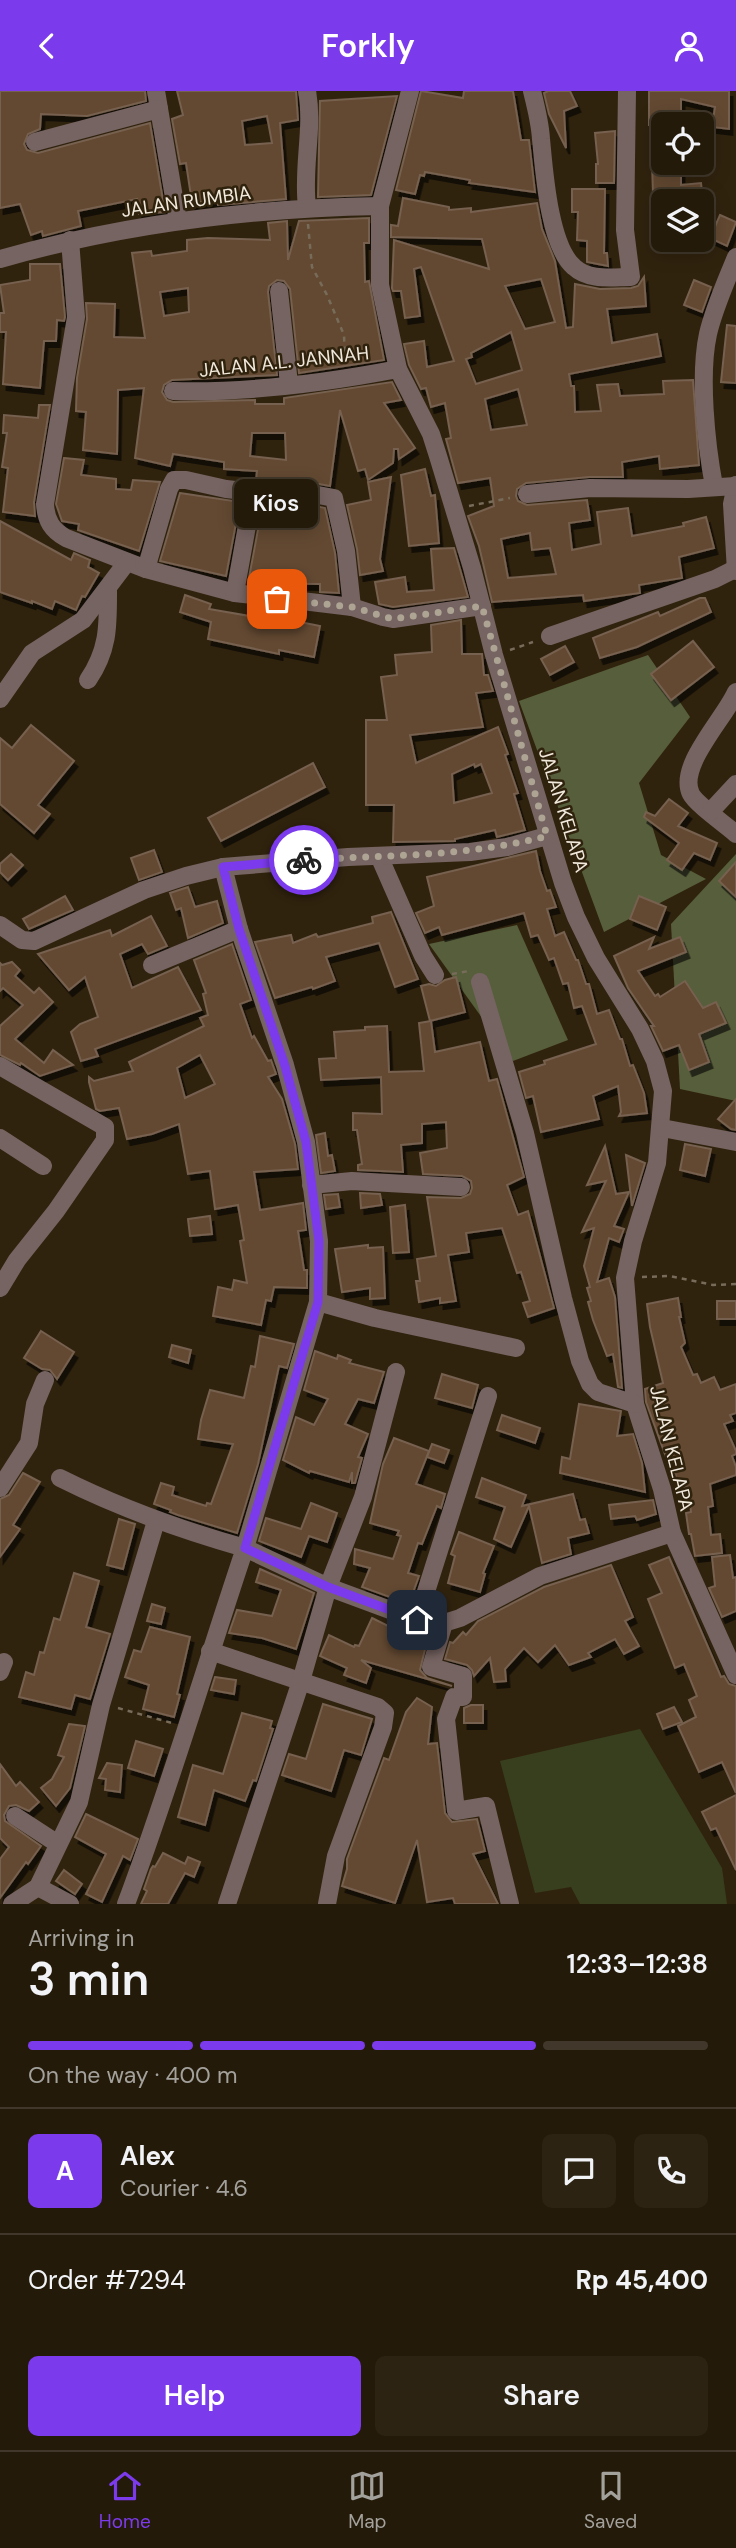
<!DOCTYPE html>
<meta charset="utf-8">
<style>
:root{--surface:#241a0a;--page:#2c2313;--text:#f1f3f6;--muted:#a3a19c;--line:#41382b;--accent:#7c3aed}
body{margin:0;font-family:"DM Sans",sans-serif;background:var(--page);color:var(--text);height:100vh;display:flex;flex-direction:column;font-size:26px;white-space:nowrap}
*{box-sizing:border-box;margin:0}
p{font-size:23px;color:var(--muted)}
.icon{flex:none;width:38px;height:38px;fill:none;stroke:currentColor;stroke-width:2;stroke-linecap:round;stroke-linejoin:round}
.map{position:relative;height:1813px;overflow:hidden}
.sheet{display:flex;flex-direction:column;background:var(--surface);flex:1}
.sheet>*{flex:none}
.fabs{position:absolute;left:651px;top:21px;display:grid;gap:14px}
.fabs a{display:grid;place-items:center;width:63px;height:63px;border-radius:10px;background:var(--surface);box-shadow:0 4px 18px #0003,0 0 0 2px var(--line);font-size:35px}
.pin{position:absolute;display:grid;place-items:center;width:60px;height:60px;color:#fff;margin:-30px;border-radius:14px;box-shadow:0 4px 10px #0006}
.courier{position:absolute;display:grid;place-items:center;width:70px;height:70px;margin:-35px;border:5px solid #7c3aed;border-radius:50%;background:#fff;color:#222;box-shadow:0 2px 9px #0007}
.bubble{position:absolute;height:49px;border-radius:10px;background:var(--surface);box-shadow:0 4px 18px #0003,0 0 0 2px var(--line);font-size:23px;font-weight:600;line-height:49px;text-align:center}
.headline em{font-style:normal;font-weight:600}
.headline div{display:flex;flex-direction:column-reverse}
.headline{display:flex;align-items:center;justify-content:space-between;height:119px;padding:0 28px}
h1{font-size:46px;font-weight:600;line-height:52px}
.bar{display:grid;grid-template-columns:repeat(4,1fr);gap:10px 7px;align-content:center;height:84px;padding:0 28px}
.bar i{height:9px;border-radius:5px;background:var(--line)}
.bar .on{background:var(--accent)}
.bar p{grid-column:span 4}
.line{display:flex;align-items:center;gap:18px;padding:0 28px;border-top:2px solid var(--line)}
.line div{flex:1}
.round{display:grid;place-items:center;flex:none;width:74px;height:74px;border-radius:10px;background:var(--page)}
.primary-button{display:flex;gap:14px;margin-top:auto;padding:14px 28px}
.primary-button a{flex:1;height:80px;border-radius:10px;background:var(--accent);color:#fff;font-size:28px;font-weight:600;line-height:80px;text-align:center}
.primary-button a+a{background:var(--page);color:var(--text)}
header{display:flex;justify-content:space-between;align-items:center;height:91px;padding:0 28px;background:var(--accent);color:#fff;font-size:32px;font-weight:600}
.menu{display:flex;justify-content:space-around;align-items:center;height:98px;border-top:2px solid var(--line);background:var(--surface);font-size:19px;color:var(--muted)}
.menu a{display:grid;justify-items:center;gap:4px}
.menu .on{color:var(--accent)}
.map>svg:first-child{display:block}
.green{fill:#383f1e}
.forest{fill:#575e3b}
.building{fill:#644830;stroke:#76604f;stroke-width:2;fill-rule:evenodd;filter:url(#shadow)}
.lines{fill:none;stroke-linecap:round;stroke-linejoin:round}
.path{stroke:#776c5a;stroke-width:2.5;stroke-dasharray:5 5;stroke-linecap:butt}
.minor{stroke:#766462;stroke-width:18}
.done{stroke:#ada494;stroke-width:7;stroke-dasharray:0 12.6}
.route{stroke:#7c3aed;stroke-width:9}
.labels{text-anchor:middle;stroke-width:5;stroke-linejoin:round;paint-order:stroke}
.street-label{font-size:19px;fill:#f1e9dc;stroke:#30230e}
</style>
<header><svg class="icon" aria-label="back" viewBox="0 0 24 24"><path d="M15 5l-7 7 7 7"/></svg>Forkly<svg class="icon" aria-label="person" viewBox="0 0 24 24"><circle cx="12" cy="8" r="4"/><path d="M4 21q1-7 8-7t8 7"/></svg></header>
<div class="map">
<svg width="736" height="1813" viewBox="0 0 736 1813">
<defs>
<filter id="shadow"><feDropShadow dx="3.5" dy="6" stdDeviation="0" flood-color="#0009"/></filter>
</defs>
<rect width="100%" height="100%" fill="#30230e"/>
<polygon class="green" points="640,1638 722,1777 727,1813 580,1813 571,1796 535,1802 500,1670"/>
<g class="forest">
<polygon points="648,564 690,626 639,692 661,764 706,788 604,841 519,610"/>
<polygon points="736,763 736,1010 680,998 671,833"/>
<polygon points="517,834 568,949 513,970 429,853"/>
</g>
<g class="building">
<polygon points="0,0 145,0 146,10 87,25 41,23 40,38 28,43 24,53 27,59 38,62 150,32 165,121 139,123 137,108 78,120 81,135 43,145 42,140 31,144 20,113 0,117"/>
<path d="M177,0H296L298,29L280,32L286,108L218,114L217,109L192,112L186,72L180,73L172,28L183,24ZM267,25L272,52L245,54L242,30Z"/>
<polygon points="421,0 463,7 464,0 513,0 521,49 529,49 535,101 469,92 470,89 425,81 424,85 420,84 415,103 396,99"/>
<polygon points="548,0 570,0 577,15 564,20 566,57 549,23 544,2"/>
<polygon points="649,0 729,0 729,38 712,36 715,16 681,8 681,33 649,34"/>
<polygon points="397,5 371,104 318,106 320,10"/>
<polygon points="615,40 614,92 596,92 596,73 598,73 595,42"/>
<polygon points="652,72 681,72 681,94 701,92 703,110 660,110 659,103 653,103"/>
<polygon points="572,98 605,98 604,162 607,162 608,175 587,171 587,150 577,149 578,121 572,121"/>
<path d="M403,107L449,116V119L471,117V121L537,112L542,138L555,170L566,237L573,236L575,193L600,198L631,197L638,195L644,186L646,215L607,218L612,252L657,243L661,265L569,283L571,295H574L575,321L601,320L597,294L618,293L620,305L664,303L663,290L693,289L699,374L660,378L659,365L622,371L623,386H589L526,392L517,398L516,405L518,410L527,414L587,409L590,429L569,432L572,459L601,453L597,421L628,417L632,445L684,435L683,432L706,426L714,457L679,466L682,487L639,494L640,502L584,510L583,504L492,511L479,455L468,425L494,415L490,387L458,392L446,348L451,347L445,312L431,316L426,297L421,298L409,274L404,253L424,250L427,276L454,270L421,176L414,178L420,225L405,227L401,200H393L392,197L394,149L489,178L482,148L391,146V134L398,135ZM541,188L555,231L525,238L505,195ZM511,241L522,279L476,293L466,268L472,266L471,262ZM518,298L527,334L491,339L485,308ZM530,442L532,459L550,457L556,483L508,487L501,448Z"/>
<polygon points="720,124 736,131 727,155 710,147"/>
<path d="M369,127V152H364L365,191L369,190L384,269L299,282L290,198L284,190L277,189L269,195L268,201L277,284L172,289L164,294L162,301L167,309L173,311L255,309V313H284V307L392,291L401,309L384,312L415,357L399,368L398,358H394L393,372L368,389L365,378L358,380L340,319L330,395L297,389L256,390L257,380L224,378V371L173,363L170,375L135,367L144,297L118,299L117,363L83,359L86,321L76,320L77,287L87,228L86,212L115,213L114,246L145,247L132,162L151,160L152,165L187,160V149L208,147L270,149L268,132L287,130L288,169L299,130ZM188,197L189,221L164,225L160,201ZM252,342H285L286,369L250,365Z"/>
<polygon points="30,173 60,173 65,226 64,230 57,229 56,250 44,250 40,297 3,293 6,241 0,241 0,222 4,222 0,194 30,189"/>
<polygon points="694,189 711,196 702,221 684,214"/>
<polygon points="727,234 736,235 736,292 721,291"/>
<polygon points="39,314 50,314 34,411 35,425 3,421 8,377 2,376 7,342 3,342 4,324 38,327"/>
<polygon points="64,367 84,369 81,384 116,388 116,398 131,399 133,389 160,391 139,460 78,439 79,433 62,430 56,413"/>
<polygon points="425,378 431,405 435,404 439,452 409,455 401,384"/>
<polygon points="391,386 380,468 383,480 360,484 357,458 347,414 371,409 368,391"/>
<polygon points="180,402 240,411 226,485 160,470"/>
<polygon points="296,411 325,417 335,462 339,502 320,501 320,493 248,492 263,412"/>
<polygon points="0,430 71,469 74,462 90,469 88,476 99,482 85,506 82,505 76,519 55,510 52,518 32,510 32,512 0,501"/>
<polygon points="454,457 468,506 393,516 379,513 375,491 405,486 407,501 434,499 431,458"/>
<polygon points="185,504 211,513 209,518 261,527 263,520 286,525 285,528 320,535 314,566 279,559 279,563 208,548 211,531 180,521"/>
<polygon points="700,507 705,507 711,521 637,556 600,567 593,547 658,521 660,525"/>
<path d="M461,529L462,563H482L484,584H488L493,600L476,602L483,636L410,644L416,672L498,636L508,663L505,664L518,702L514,703L525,739L497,746L495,739L455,748V750L393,751L394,714H366V629H387L381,586L397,584L395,564L432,561L431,534ZM474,673L475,676L481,673L492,702L454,712L452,683Z"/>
<polygon points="693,550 714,576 671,609 651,583"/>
<polygon points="565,555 574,571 550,584 541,568"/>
<polygon points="31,634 74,670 38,714 50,723 34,742 0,713 0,647 12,657"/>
<polygon points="313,672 325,696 221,750 208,727"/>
<polygon points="669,708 688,722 678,735 717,752 710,769 694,762 682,779 667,769 679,752 644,726 646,721 655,725"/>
<polygon points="154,759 162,781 139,789 131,767"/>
<polygon points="536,760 540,780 547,800 550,799 556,816 547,818 555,845 564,841 576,869 578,869 586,893 589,893 597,923 609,919 620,948 622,948 630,975 633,974 644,1002 647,1022 619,1025 621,1021 618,995 593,1005 599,1028 541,1041 533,1005 526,1007 519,981 545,973 544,970 596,953 582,915 574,917 568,892 563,893 554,867 549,869 538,844 531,846 524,822 442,844 439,836 425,842 416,822 434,815 427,786"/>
<polygon points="11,763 23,774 8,789 0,781 0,773"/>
<polygon points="736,771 736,806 719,790"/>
<polygon points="188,796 195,816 217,810 223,832 188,847 181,817 176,819 170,802"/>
<polygon points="65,805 73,819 29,838 23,828"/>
<polygon points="639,805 666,816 657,839 630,828"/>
<polygon points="391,821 418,888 395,896 379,852 326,866 335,890 313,898 312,896 275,907 255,851 291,844 293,852 316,843 318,846 373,832 372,826"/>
<polygon points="151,825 167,855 148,863 142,853 120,863 132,897 178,876 201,919 95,958 98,965 81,970 71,941 80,933 98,926 85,886 69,899 38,863 110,839 112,845"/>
<polygon points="654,846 649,858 680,846 686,861 638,880 655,905 658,903 660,906 685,890 703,917 716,911 726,932 699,943 709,971 689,979 679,954 663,960 651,935 654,935 628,897 614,865"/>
<path d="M232,853L251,909L240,913L252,947L254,945L268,970L271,969L276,983L268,986L282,1008L295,1053L298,1078L254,1081L260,1119L303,1112L306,1139L298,1140L304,1179H307V1197L274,1196L271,1210L266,1209L261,1234L213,1225L218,1196L232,1199L234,1189L247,1192L240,1150L244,1149L238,1114L215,1118L210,1080L188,1083L179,1033L152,1043L127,1048L119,1017L100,1020L96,1018L89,991V986L94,990L133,980L129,971L204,935L200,927L208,924L203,903L206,902L194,869ZM200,964L215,993L185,1007L177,977Z"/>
<polygon points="12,871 20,879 15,885 34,902 39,897 53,911 15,948 44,972 53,959 73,974 40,985 21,972 20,974 0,964 0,935 23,914 3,897 0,900 0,872 2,874"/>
<polygon points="456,886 465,921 430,930 421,895 429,893 436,895 445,889"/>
<polygon points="431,930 435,961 480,951 489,990 497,988 524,1086 507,1094 518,1124 528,1120 554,1217 528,1226 523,1212 530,1210 521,1181 517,1182 502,1137 466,1142 469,1161 448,1164 456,1210 440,1212 440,1207 419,1211 416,1190 420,1190 417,1168 436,1165 427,1106 461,1107 470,1103 472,1097 471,1090 462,1085 423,1083 420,1062 447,1057 446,1031 422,1033 422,1052 401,1054 403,1081 358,1079 358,1074 362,1073 357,1039 353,1039 353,1022 382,1023 381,986 321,989 319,968 336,967 334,941 365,939 365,936 387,935 389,981 424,980 419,932"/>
<polygon points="736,1008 736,1039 731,1038 718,1028"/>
<polygon points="325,1042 328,1065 332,1064 335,1080 321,1082 316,1044"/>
<polygon points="685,1053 711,1058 705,1085 680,1079"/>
<polygon points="605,1055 616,1103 629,1101 614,1135 624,1138 619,1151 609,1147 597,1191 609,1187 615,1206 622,1297 618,1296 613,1263 607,1265 593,1229 588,1211 591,1210 587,1197 590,1196 584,1175 594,1137 582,1141 606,1090 587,1094"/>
<polygon points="626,1064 645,1072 632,1115"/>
<polygon points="360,1102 380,1103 382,1114 361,1117"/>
<polygon points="338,1103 340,1116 326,1118 324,1104"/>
<polygon points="405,1114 409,1161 393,1162 390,1116"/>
<polygon points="210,1125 212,1143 190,1145 188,1128"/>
<polygon points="368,1154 368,1157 383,1156 385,1207 370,1208 370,1197 342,1201 335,1158"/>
<polygon points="678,1207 681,1226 679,1226 685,1252 681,1256 693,1284 697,1283 701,1292 714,1286 720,1299 736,1293 736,1322 730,1324 733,1330 724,1333 736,1360 736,1363 732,1365 736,1376 736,1384 710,1393 713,1415 708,1416 711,1444 720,1443 722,1462 695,1465 691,1443 689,1443 686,1422 691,1421 688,1396 677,1397 673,1363 666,1366 646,1311 645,1298 663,1292 650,1236 647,1213"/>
<rect x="717" y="1210" width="19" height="18"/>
<polygon points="41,1240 74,1261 57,1288 50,1279 42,1278 24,1267"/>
<polygon points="260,1245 294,1253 287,1277 279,1275 258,1373 237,1442 178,1424 170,1421 171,1419 154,1413 161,1392 174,1396 172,1404 206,1415 207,1412 211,1413 233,1353 198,1348 201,1329 210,1299 244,1307 251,1275 255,1276"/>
<polygon points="172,1254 191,1259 188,1272 169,1266"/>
<polygon points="315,1260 337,1268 338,1264 351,1269 349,1272 384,1281 374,1312 358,1308 345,1333 368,1343 358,1366 362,1367 355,1392 352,1392 352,1381 349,1391 310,1380 309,1382 283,1369 296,1326 314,1334 328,1308 304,1299"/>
<polygon points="442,1283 478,1294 472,1317 435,1307"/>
<polygon points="579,1313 621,1320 617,1345 633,1343 642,1372 645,1401 560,1382 562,1366 570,1368"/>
<polygon points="502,1324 540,1337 535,1352 497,1339"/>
<polygon points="394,1347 429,1360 416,1393 445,1403 441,1417 437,1415 422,1453 418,1452 408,1482 419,1485 409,1513 362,1496 370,1477 354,1473 355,1458 393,1468 401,1445 397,1444 399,1440 370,1432 383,1373"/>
<polygon points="432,1353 449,1359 444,1372 427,1366"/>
<polygon points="23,1382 40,1391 13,1434 20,1438 0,1466 0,1408 9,1404"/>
<polygon points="482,1387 526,1404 522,1415 573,1403 580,1429 585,1428 589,1442 568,1447 571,1463 542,1472 529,1415 511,1456 494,1448 505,1416 476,1406"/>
<polygon points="653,1409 656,1423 637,1429 635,1425 611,1428 609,1414"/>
<polygon points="311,1412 337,1422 327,1451 309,1445 301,1466 259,1450 266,1427 301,1438"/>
<polygon points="119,1428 135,1433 123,1478 107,1474"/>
<polygon points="459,1441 494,1455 483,1482 485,1483 480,1501 448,1492 455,1465 451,1463"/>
<polygon points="730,1464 733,1487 736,1486 736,1520 722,1526 709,1497 715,1495 712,1466"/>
<polygon points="669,1466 721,1586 724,1585 729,1593 736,1595 736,1702 722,1671 699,1681 678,1635 696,1626 689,1609 697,1605 684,1573 675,1577 648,1508 662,1502 649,1474"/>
<polygon points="611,1474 633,1526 625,1530 639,1555 624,1563 615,1548 588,1562 591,1566 569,1574 555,1554 538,1571 524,1557 505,1578 506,1590 494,1591 490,1567 474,1585 472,1579 467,1574 445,1568 450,1551 453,1552 463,1541 466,1544 478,1530 544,1496"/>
<polygon points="260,1478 314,1502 296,1558 262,1547 229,1542 237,1519 272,1525 281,1499 256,1491"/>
<polygon points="74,1482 99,1490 86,1536 110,1543 90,1608 75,1604 71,1618 19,1606 26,1581 34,1584 40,1561 44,1562 54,1527 60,1529"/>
<polygon points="152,1513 165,1517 161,1533 147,1530"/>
<polygon points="372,1527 388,1535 390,1531 417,1543 418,1541 429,1542 420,1579 427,1587 452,1595 361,1569 371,1577 366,1592 344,1584 347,1577 320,1565 329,1544 354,1556 355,1554 359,1555"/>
<polygon points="150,1536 190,1546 177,1603 180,1604 174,1626 143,1618 149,1594 125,1586 134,1559 141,1561"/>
<polygon points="215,1586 236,1589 234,1603 211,1599"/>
<polygon points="417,1607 432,1616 428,1653 437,1652 445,1722 452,1731 477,1728 485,1760 473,1763 498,1813 455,1813 453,1807 427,1811 417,1749 395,1812 342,1795 347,1778 347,1768 384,1667 389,1669 406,1621"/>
<polygon points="323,1613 372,1628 361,1664 344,1659 331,1700 282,1684 289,1663 306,1668"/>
<polygon points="471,1614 483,1614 483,1632 464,1632 464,1617"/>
<polygon points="674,1616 682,1631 663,1638 657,1623"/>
<polygon points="242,1622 272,1630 270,1637 273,1638 256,1690 253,1689 245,1710 214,1699 205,1734 178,1726 193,1674 223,1683"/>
<polygon points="69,1633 85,1635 70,1697 56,1715 41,1697 52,1688 64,1666 58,1664"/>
<polygon points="136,1650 163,1658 154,1685 128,1677"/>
<polygon points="107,1672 122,1674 120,1701 105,1699 106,1688 99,1687"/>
<polygon points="0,1673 16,1695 20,1691 39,1711 29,1720 16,1714 9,1715 4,1724 5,1730 41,1755 28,1773 26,1771 0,1807 0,1768 9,1756 0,1747"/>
<polygon points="736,1704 736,1779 716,1737 711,1739 702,1721"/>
<polygon points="86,1723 138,1748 130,1769 123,1765 102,1811 86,1803 106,1763 75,1746"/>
<polygon points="163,1762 185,1773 188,1766 200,1771 194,1786 185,1782 168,1813 141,1813 147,1800 144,1798 151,1778 153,1775 155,1776"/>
<polygon points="64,1779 82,1793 75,1803 56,1790"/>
</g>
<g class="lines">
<g class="path">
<polyline points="308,133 312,176 327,204 344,244 345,270"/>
<polyline points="469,415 510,407"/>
<polyline points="510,559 533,551"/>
<polyline points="452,883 469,880"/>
<polyline points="642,1186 670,1185 713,1194 736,1193"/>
<polyline points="118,1617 172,1632"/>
</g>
<g class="minor">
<polyline points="156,0 178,130"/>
<polyline points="410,0 380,115 380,194 398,278 431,343 438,365 472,477 494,564 563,792 576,826 596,867 640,938 655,970 663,1000 657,1072 633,1150 625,1187 635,1313 662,1398 672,1442 736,1584"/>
<path d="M532,0C536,16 540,31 541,48C544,79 549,155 574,176C589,190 612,186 631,186L625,139L627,0"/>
<polyline points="35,51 159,18"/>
<path d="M307,116C302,76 314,38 307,0"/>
<path d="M70,149L76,226L45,413C46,430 52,439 66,447L146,478L235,502L352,516L383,526L393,528L482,515"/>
<path d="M0,168C123,133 252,117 380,115"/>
<polyline points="279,200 289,293"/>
<path d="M173,300C248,302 325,292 398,278"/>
<polyline points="736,394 732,413 736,480"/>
<path d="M714,395C706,353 699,284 708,243C714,217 726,191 736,166"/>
<polyline points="253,401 297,400 334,407 346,460 352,516"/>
<polyline points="527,403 590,397 688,398 736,395"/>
<polyline points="146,478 169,398 174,389 186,389 226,398 253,401 235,502"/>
<polyline points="550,545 715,488 735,478"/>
<path d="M88,589C109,558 108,534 108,498"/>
<path d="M736,601C725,627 677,675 691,703C696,713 726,734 736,743"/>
<polyline points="0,608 32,562 83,529 127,471"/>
<polyline points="710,721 736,693"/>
<polyline points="379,765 423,865 435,884"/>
<polyline points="223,776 239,838 285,974 306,1051 319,1150 318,1211 245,1457 328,1496 417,1529 444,1532 460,1527 540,1485 672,1442"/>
<polyline points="0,834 22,849 34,850 144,799 186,785 223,776 348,766 470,761 507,756 547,745"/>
<polyline points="152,874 239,838"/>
<polyline points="480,891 525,1042 563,1207 580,1270 590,1293 598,1301 635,1313"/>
<polyline points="0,975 105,1036 105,1049 56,1120 17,1169 0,1197"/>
<polyline points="662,1037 736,1051"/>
<polyline points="0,1047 43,1075"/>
<polyline points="311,1094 352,1090 461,1096"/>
<polyline points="318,1211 375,1227 516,1257"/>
<path d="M60,1387C120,1417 181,1439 245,1457C205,1576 170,1696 126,1813"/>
<polyline points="0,1397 29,1352 35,1313 45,1289"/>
<polyline points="417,1529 488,1305"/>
<polyline points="444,1532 431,1576 463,1585 463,1606 454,1606 446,1628 456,1720 486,1715 510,1813"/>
<polyline points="210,1560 378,1616 385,1622 383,1636 336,1765 327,1813"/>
<polyline points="0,1581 4,1571"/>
<polyline points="15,1725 58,1753"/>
<polyline points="38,1796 70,1813"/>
<polyline points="12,1813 38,1796 79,1711 101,1614 156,1430"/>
<polyline points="227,1813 301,1590 328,1496 363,1406 396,1281"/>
</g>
</g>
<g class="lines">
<path class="done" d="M277,508L352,516L393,528L482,515L547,745C468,766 385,764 304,769"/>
<polyline class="route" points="304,769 223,776 239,838 285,975 306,1051 319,1150 318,1211 245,1457 328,1496 417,1529"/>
</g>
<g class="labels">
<g class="street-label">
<text transform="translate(186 110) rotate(-8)" y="7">JALAN RUMBIA</text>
<text transform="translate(284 270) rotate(-6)" y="7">JALAN A.L. JANNAH</text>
<text transform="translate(564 719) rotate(73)" y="7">JALAN KELAPA</text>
<text transform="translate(672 1357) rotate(76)" y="7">JALAN KELAPA</text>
</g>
</g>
</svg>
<div class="fabs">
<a><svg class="icon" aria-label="locate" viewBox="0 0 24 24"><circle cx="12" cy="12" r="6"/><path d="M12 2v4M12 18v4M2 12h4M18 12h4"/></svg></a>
<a><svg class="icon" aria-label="layers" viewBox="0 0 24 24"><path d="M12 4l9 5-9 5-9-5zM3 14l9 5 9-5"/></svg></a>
</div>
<div class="pin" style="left:277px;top:508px;background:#ea580c"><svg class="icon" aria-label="bag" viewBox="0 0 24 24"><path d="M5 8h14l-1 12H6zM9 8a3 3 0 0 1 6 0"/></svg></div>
<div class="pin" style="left:417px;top:1529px;background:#1f2937"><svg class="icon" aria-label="home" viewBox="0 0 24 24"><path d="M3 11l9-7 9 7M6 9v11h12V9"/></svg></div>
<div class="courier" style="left:304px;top:769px"><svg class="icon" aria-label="bike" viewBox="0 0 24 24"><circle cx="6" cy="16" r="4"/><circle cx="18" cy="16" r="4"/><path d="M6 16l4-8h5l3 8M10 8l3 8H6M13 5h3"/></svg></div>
<div class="bubble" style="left:234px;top:388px;width:84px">Kios</div>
</div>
<section class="sheet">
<div class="headline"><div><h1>3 min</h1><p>Arriving in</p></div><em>12:33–12:38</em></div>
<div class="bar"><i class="on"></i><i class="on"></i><i class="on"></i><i></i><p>On the way · 400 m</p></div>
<div class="line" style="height:126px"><b class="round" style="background:var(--accent);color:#fff">A</b><div><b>Alex</b><p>Courier · 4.6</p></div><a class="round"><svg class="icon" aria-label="chat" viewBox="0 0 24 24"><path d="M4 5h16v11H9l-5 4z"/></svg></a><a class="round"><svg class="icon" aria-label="phone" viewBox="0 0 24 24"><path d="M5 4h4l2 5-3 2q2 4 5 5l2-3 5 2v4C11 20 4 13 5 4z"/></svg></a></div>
<div class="line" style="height:91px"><div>Order #7294</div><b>Rp 45,400</b></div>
<div class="primary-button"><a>Help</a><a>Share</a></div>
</section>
<nav class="menu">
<a class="on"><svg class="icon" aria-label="home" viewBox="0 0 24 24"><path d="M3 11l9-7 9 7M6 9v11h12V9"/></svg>Home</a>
<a><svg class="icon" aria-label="map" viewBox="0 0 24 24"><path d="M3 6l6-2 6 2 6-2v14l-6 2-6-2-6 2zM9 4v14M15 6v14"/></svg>Map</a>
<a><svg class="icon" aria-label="saved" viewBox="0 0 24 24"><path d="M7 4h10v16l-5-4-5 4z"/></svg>Saved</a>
</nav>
